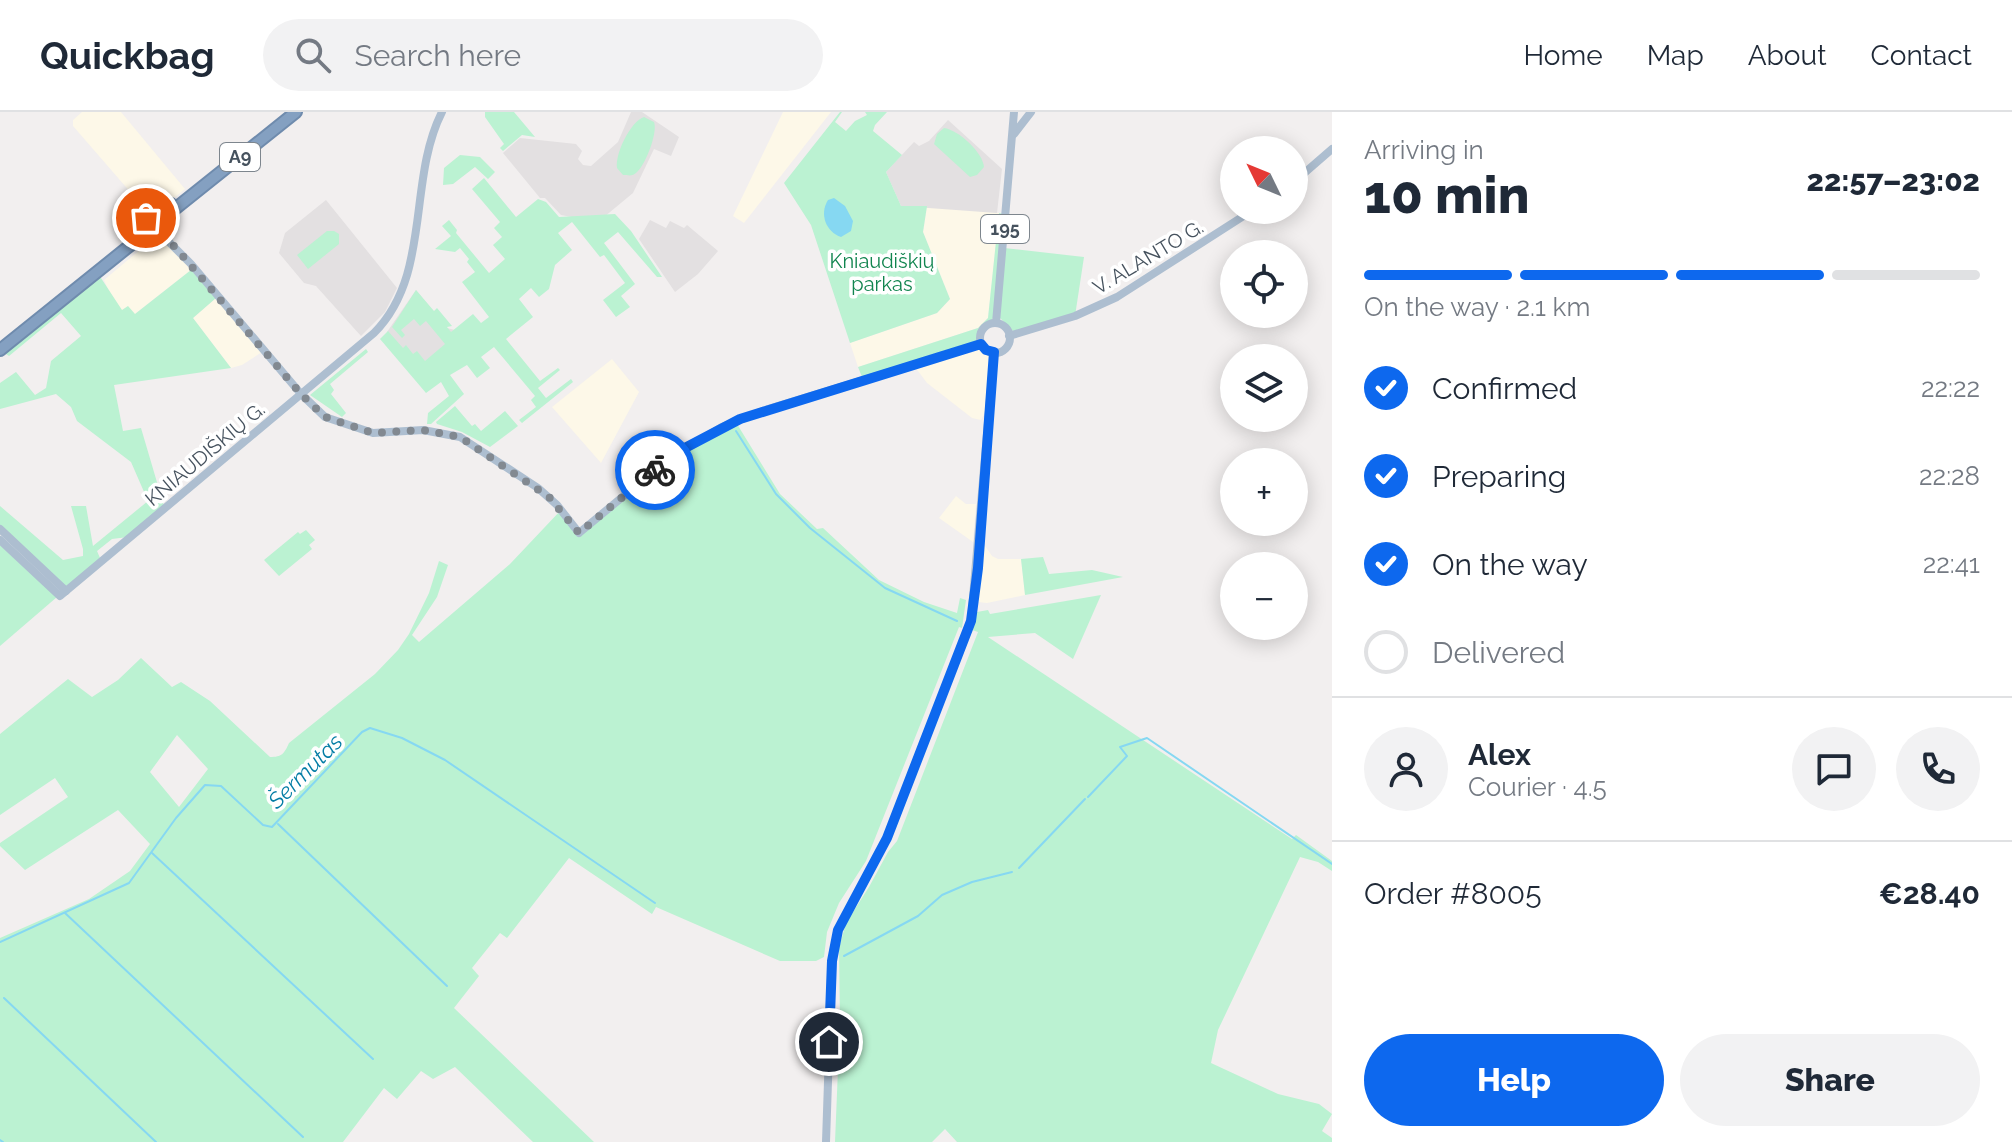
<!DOCTYPE html>
<meta charset="utf-8">
<style>
:root{--surface:#fff;--page:#f2f2f3;--text:#1f2937;--muted:#747a83;--line:#e0e1e3;--accent:#0d68ee}
body{margin:0;font-family:Raleway,sans-serif;background:var(--page);color:var(--text);height:100vh;display:flex;flex-direction:column;font-size:30px;white-space:nowrap}
*{box-sizing:border-box;margin:0}
p{font-size:26px;color:var(--muted)}
.icon{flex:none;width:44px;height:44px;fill:none;stroke:currentColor;stroke-width:2;stroke-linecap:round;stroke-linejoin:round}
.map{position:relative;flex:1;overflow:hidden}
.panel{display:flex;flex-direction:column;background:var(--surface);width:680px}
.panel>*{flex:none}
.needle{width:52px;rotate:313deg}
.controls{position:absolute;left:1220px;top:24px;display:grid;gap:16px}
.controls a{display:grid;place-items:center;width:88px;height:88px;border-radius:50%;background:var(--surface);box-shadow:0 4px 20px #0003;font-size:40px}
.pin{position:absolute;display:grid;place-items:center;width:68px;height:68px;color:#fff;margin:-34px;border:4px solid #fff;border-radius:50%;box-shadow:0 2px 8px #0007}
.courier{position:absolute;display:grid;place-items:center;width:80px;height:80px;margin:-40px;border:6px solid #0d68ee;border-radius:50%;background:#fff;color:#222;box-shadow:0 2px 10px #0007}
.overview em{font-style:normal;font-weight:800}
.overview div{display:flex;flex-direction:column-reverse}
.overview{display:flex;align-items:center;justify-content:space-between;height:136px;padding:0 32px}
h1{font-size:52px;font-weight:800;line-height:60px}
.bar{display:grid;grid-template-columns:repeat(4,1fr);gap:12px 8px;align-content:center;height:96px;padding:0 32px}
.bar i{height:10px;border-radius:6px;background:var(--line)}
.bar .on{background:var(--accent)}
.bar p{grid-column:span 4}
.line{display:flex;align-items:center;gap:20px;padding:0 32px;border-top:2px solid var(--line)}
.line div{flex:1}
.round{display:grid;place-items:center;flex:none;width:84px;height:84px;border-radius:42px;background:var(--page)}
ol{padding:0 32px;list-style:none}
li{display:flex;align-items:center;gap:24px;height:88px}
li p{margin-inline-start:auto}
li .icon{padding:8px;border-radius:50%;background:var(--accent);color:#fff;stroke-width:4}
li:last-child{color:var(--muted)}
li i{width:44px;height:44px;border:4px solid var(--line);border-radius:50%}
.primary-button{display:flex;gap:16px;margin-top:auto;padding:16px 32px}
.primary-button a{flex:1;height:92px;border-radius:48px;background:var(--accent);color:#fff;font-size:32px;font-weight:800;line-height:92px;text-align:center}
.primary-button a+a{background:var(--page);color:var(--text)}
header{display:flex;align-items:center;gap:48px;box-sizing:border-box;height:112px;padding:0 40px;background:var(--surface);border-bottom:2px solid var(--line)}
header strong{font-size:38px}
nav{display:flex;gap:44px;margin-inline-start:auto;font-size:28px}
.search{width:560px;height:72px;background:var(--page);display:flex;align-items:center;gap:20px;box-sizing:border-box;padding:0 28px;border-radius:44px;color:var(--muted);font-size:30px}
main{display:flex;flex:1;min-height:0}
.map>svg:first-child{display:block}
.commercial{fill:#fdf8e8}
.education{fill:#e3e0e1}
.green{fill:#bbf2d2;fill-rule:evenodd}
.water{fill:#86d8f2}
.lines{fill:none;stroke-linecap:round;stroke-linejoin:round}
.stream{stroke:#86d8f2;stroke-width:2}
.highway-casing{stroke:#6f8bad;stroke-width:14}
.major{stroke:#adbed0;stroke-width:8}
.highway{stroke:#84a0c1;stroke-width:10}
.done{stroke:#828991;stroke-width:8;stroke-dasharray:0 14.4}
.route{stroke:#0d68ee;stroke-width:10}
.labels{text-anchor:middle;stroke-width:7;stroke-linejoin:round;paint-order:stroke}
.shield{fill:#fff;stroke:#7e868e;stroke-width:2}
.shield-label{font-size:18px;font-weight:bold;fill:#46525e}
.street-label{font-size:20px;fill:#46525e;stroke:#fff}
.park-label{font-size:20px;fill:#11854f;stroke:#fff}
.water-label{font-size:22px;font-style:italic;fill:#047da5;stroke:#fff}
</style>
<header>
<strong>Quickbag</strong>
<div class="search"><svg class="icon" aria-label="search" viewBox="0 0 24 24"><circle cx="10" cy="10" r="6"/><path d="M15 15l6 6"/></svg>Search here</div>
<nav><a>Home</a><a>Map</a><a>About</a><a>Contact</a></nav>
</header>
<main>
<div class="map">
<svg width="1332" height="1030" viewBox="0 0 1332 1030">
<rect width="100%" height="100%" fill="#f2efef"/>
<g class="commercial">
<polygon points="82,0 121,0 185,77 159,98 145,97 73,14 73,8"/>
<polygon points="783,0 831,0 744,111 733,104"/>
<polygon points="927,94 999,101 988,206 978,216 858,255 850,231 937,201 950,187 923,120"/>
<polygon points="160,121 191,158 135,202 122,199 112,186 104,168"/>
<polygon points="216,186 262,240 242,253 231,256 193,206"/>
<polygon points="980,236 990,244 985,301 981,308 972,306 927,271 915,255"/>
<polygon points="612,247 639,280 601,351 552,295"/>
<polygon points="956,384 966,392 976,392 973,430 939,406"/>
<polygon points="983,431 992,444 998,447 1021,447 1025,483 987,491 978,490"/>
</g>
<g class="education">
<polygon points="631,0 642,0 679,25 671,44 654,37 633,81 598,110 561,103 545,86 540,86 503,41 520,26 576,32 582,39 578,47 583,53 591,54 618,30"/>
<polygon points="948,8 1002,57 997,101 901,94 886,60 914,30 919,34 929,29"/>
<polygon points="326,88 397,176 385,200 361,224 316,174 304,171 279,141 285,121"/>
<polygon points="650,108 666,116 670,109 684,116 687,113 718,139 698,162 675,180 639,127"/>
<polygon points="416,178 447,216 463,220 422,259 387,220"/>
</g>
<g class="green">
<polygon points="485,0 514,0 535,25 522,23 503,39 500,36 504,32 485,5"/>
<polygon points="840,0 842,0 835,10 846,19 855,9 867,3 865,0 887,0 875,13 873,19 902,43 886,60 901,94 927,94 923,120 950,187 937,201 850,231 811,113 784,71"/>
<path d="M644,5L654,10C658,20 646,52 637,60C632,65 629,63 623,63L617,56C615,42 630,10 644,5Z"/>
<path d="M944,16C959,18 983,41 984,55L977,63L970,65L934,32L937,22Z"/>
<polygon points="460,43 480,45 495,60 488,67 475,55 453,72 443,73 444,56"/>
<polygon points="484,66 516,105 538,87 546,90 559,105 615,102 631,119 662,165 657,165 618,120 604,131 635,172 621,184 630,195 616,205 603,188 625,171 604,143 600,145 572,110 558,121 572,138 555,153 549,177 539,185 531,176 519,187 533,205 506,227 540,269 558,256 560,258 538,276 546,286 571,267 573,270 522,311 519,308 536,295 531,288 535,284 494,235 481,245 490,256 477,266 467,253 450,263 464,282 431,312 427,312 428,301 449,284 441,270 426,281 380,227 388,219 403,236 406,233 413,242 417,239 425,249 445,232 426,209 420,214 414,207 401,218 405,223 402,226 392,215 416,178 434,199 437,196 452,214 447,215 451,220 473,202 481,211 489,205 462,170 475,160 467,150 469,147 460,136 455,140 435,137 451,124 442,114 449,108 457,118 456,121 489,161 505,147 493,133 502,125 494,116 500,110 472,77"/>
<polygon points="999,101 1004,102 994,203 992,208 982,216 977,229 862,265 858,255 978,216 988,206"/>
<polygon points="327,119 334,119 339,122 339,132 308,157 297,143"/>
<polygon points="1004,136 1084,145 1075,204 1014,220 1000,206"/>
<polygon points="191,158 216,186 193,206 231,256 114,273 123,319 141,316 164,394 128,425 112,427 97,439 100,446 68,474 63,474 0,415 0,394 63,448 83,444 83,437 71,394 86,394 93,434 148,389 131,350 77,309 71,295 56,282 0,297 0,271 16,260 35,283 46,276 51,249 81,224 61,201 9,244 3,240 99,163 122,198 128,194 135,202"/>
<polygon points="366,237 368,240 330,272 334,278 331,282 346,301 342,305 310,283"/>
<polygon points="455,294 472,314 475,312 481,319 505,299 518,314 490,335 462,320 437,312 436,310"/>
<path d="M737,312L780,382L817,417L823,416L879,468L924,490L957,501L960,486L966,488L962,516L959,515L866,749L839,791L827,820L824,845L816,849H780L656,795L652,802L569,746L507,826L500,821L472,856L479,864L454,896L594,1030H533L455,955L433,967L421,959L397,987L384,976L343,1030H0V826L89,787L130,759L150,732L118,698L25,758L0,734V731L68,685L55,666L0,703V622L68,567L92,585L118,568L141,546L172,575L181,570L210,589L270,645C282,645 284,642 289,631L375,562L398,538L409,522L429,481L439,449L448,453L437,485L412,523L419,530L510,452L561,398L579,421C629,381 677,337 737,312ZM177,623L208,657L179,695L150,660Z"/>
<polygon points="306,418 315,428 309,433 312,437 279,464 264,448 298,420 300,422"/>
<polygon points="0,433 57,485 0,534"/>
<polygon points="1043,445 1049,462 1092,458 1123,465 1025,483 1021,447"/>
<polygon points="1101,483 1073,547 1035,521 988,525 1292,727 1296,723 1332,749 1332,759 1318,750 1300,745 1218,918 1211,951 1278,982 1319,992 1332,1002 1322,1019 1332,1026 1332,1030 957,1030 945,1017 932,1030 835,1030 840,908 839,836 846,811 869,775 888,740 897,729 978,520 972,518 977,500 988,498 990,502"/>
</g>
<path class="water" d="M834,86L845,94L853,109L851,119L841,125C826,120 819,102 828,88Z"/>
<g class="lines">
<g class="stream">
<polyline points="736,319 776,382 810,416 885,476 957,509"/>
<polyline points="1088,685 1127,644 1120,635 1147,626 1332,752"/>
<polyline points="278,712 447,874"/>
<polyline points="152,741 373,947"/>
<polyline points="1019,756 1085,687"/>
<polyline points="65,801 303,1025"/>
<polyline points="0,830 129,771 176,706 205,673 221,674 263,713 272,715 362,620 370,616 402,626 445,648 655,791"/>
<polyline points="844,844 918,804 942,783 972,770 1012,760"/>
<polyline points="4,886 156,1030"/>
<polyline points="0,1028 3,1030"/>
</g>
<g class="highway-casing">
<g id="highway">
<polyline points="133,122 142,115 148,103 160,100 171,92"/>
<polyline points="0,238 143,123 149,119 160,118 166,104 296,0"/>
</g>
</g>
<g class="major">
<polyline points="1014,22 1031,0"/>
<polyline points="1294,70 1332,37"/>
<polyline points="158,119 191,152 301,282 325,305 373,321 423,318 460,325 538,376 557,393 579,421 667,348 722,315 768,297 981,232"/>
<polyline points="996,211 1014,0"/>
<circle cx="995" cy="226" r="15"/>
<polyline points="1009,224 1075,204 1117,185 1253,98"/>
<polyline points="0,417 66,479"/>
<path d="M0,428L60,484L374,221C432,163 407,69 442,0"/>
<polyline points="826,1030 832,849 838,818 887,726 971,509 994,240"/>
</g>
<use href="#highway" class="highway"/>
</g>
<g class="lines">
<polyline class="done" points="146,106 147,116 158,119 175,135 301,282 325,305 373,321 423,318 460,325 549,385 579,421 655,358"/>
<polyline class="route" points="655,358 683,337 740,307 981,232 986,238 994,240 978,456 971,509 887,726 838,818 832,849 829,930"/>
</g>
<g class="labels">
<g class="shield">
<rect x="220" y="31" width="40" height="28" rx="6"/>
<rect x="981" y="103" width="48" height="28" rx="6"/>
</g>
<g class="shield-label">
<text x="240" y="51">A9</text>
<text x="1005" y="123">195</text>
</g>
<g class="street-label">
<text transform="translate(1148 145) rotate(-31)" y="7">V. ALANTO G.</text>
<text transform="translate(205 342) rotate(-40)" y="7">KNIAUDIŠKIŲ G.</text>
</g>
<g class="park-label">
<text x="882" y="156">Kniaudiškių<tspan x="882" dy="23">parkas</tspan></text>
</g>
<g class="water-label">
<text transform="translate(305 659) rotate(-45)" y="8">Šermutas</text>
</g>
</g>
</svg>
<div class="controls">
<a><svg class="needle" viewBox="-14 -14 28 28"><path d="M0-13l5 13h-10z" fill="#e53935"/><path d="M0 13l5-13h-10z" fill="#747a83"/></svg></a>
<a><svg class="icon" aria-label="locate" viewBox="0 0 24 24"><circle cx="12" cy="12" r="6"/><path d="M12 2v4M12 18v4M2 12h4M18 12h4"/></svg></a>
<a><svg class="icon" aria-label="layers" viewBox="0 0 24 24"><path d="M12 4l9 5-9 5-9-5zM3 14l9 5 9-5"/></svg></a>
<a>+</a>
<a>−</a>
</div>
<div class="pin" style="left:146px;top:106px;background:#ea580c"><svg class="icon" aria-label="bag" viewBox="0 0 24 24"><path d="M5 8h14l-1 12H6zM9 8a3 3 0 0 1 6 0"/></svg></div>
<div class="pin" style="left:829px;top:930px;background:#1f2937"><svg class="icon" aria-label="home" viewBox="0 0 24 24"><path d="M3 11l9-7 9 7M6 9v11h12V9"/></svg></div>
<div class="courier" style="left:655px;top:358px"><svg class="icon" aria-label="bike" viewBox="0 0 24 24"><circle cx="6" cy="16" r="4"/><circle cx="18" cy="16" r="4"/><path d="M6 16l4-8h5l3 8M10 8l3 8H6M13 5h3"/></svg></div>
</div>
<section class="panel">
<div class="overview"><div><h1>10 min</h1><p>Arriving in</p></div><em>22:57–23:02</em></div>
<div class="bar"><i class="on"></i><i class="on"></i><i class="on"></i><i></i><p>On the way · 2.1 km</p></div>
<ol>
<li><svg class="icon" aria-label="check" viewBox="0 0 24 24"><path d="M5 12l5 5 9-10"/></svg>Confirmed<p>22:22</p></li>
<li><svg class="icon" aria-label="check" viewBox="0 0 24 24"><path d="M5 12l5 5 9-10"/></svg>Preparing<p>22:28</p></li>
<li><svg class="icon" aria-label="check" viewBox="0 0 24 24"><path d="M5 12l5 5 9-10"/></svg>On the way<p>22:41</p></li>
<li><i></i>Delivered</li>
</ol>
<div class="line" style="height:144px"><a class="round"><svg class="icon" aria-label="person" viewBox="0 0 24 24"><circle cx="12" cy="8" r="4"/><path d="M4 21q1-7 8-7t8 7"/></svg></a><div><b>Alex</b><p>Courier · 4.5</p></div><a class="round"><svg class="icon" aria-label="chat" viewBox="0 0 24 24"><path d="M4 5h16v11H9l-5 4z"/></svg></a><a class="round"><svg class="icon" aria-label="phone" viewBox="0 0 24 24"><path d="M5 4h4l2 5-3 2q2 4 5 5l2-3 5 2v4C11 20 4 13 5 4z"/></svg></a></div>
<div class="line" style="height:104px"><div>Order #8005</div><b>€28.40</b></div>
<div class="primary-button"><a>Help</a><a>Share</a></div>
</section>
</main>
